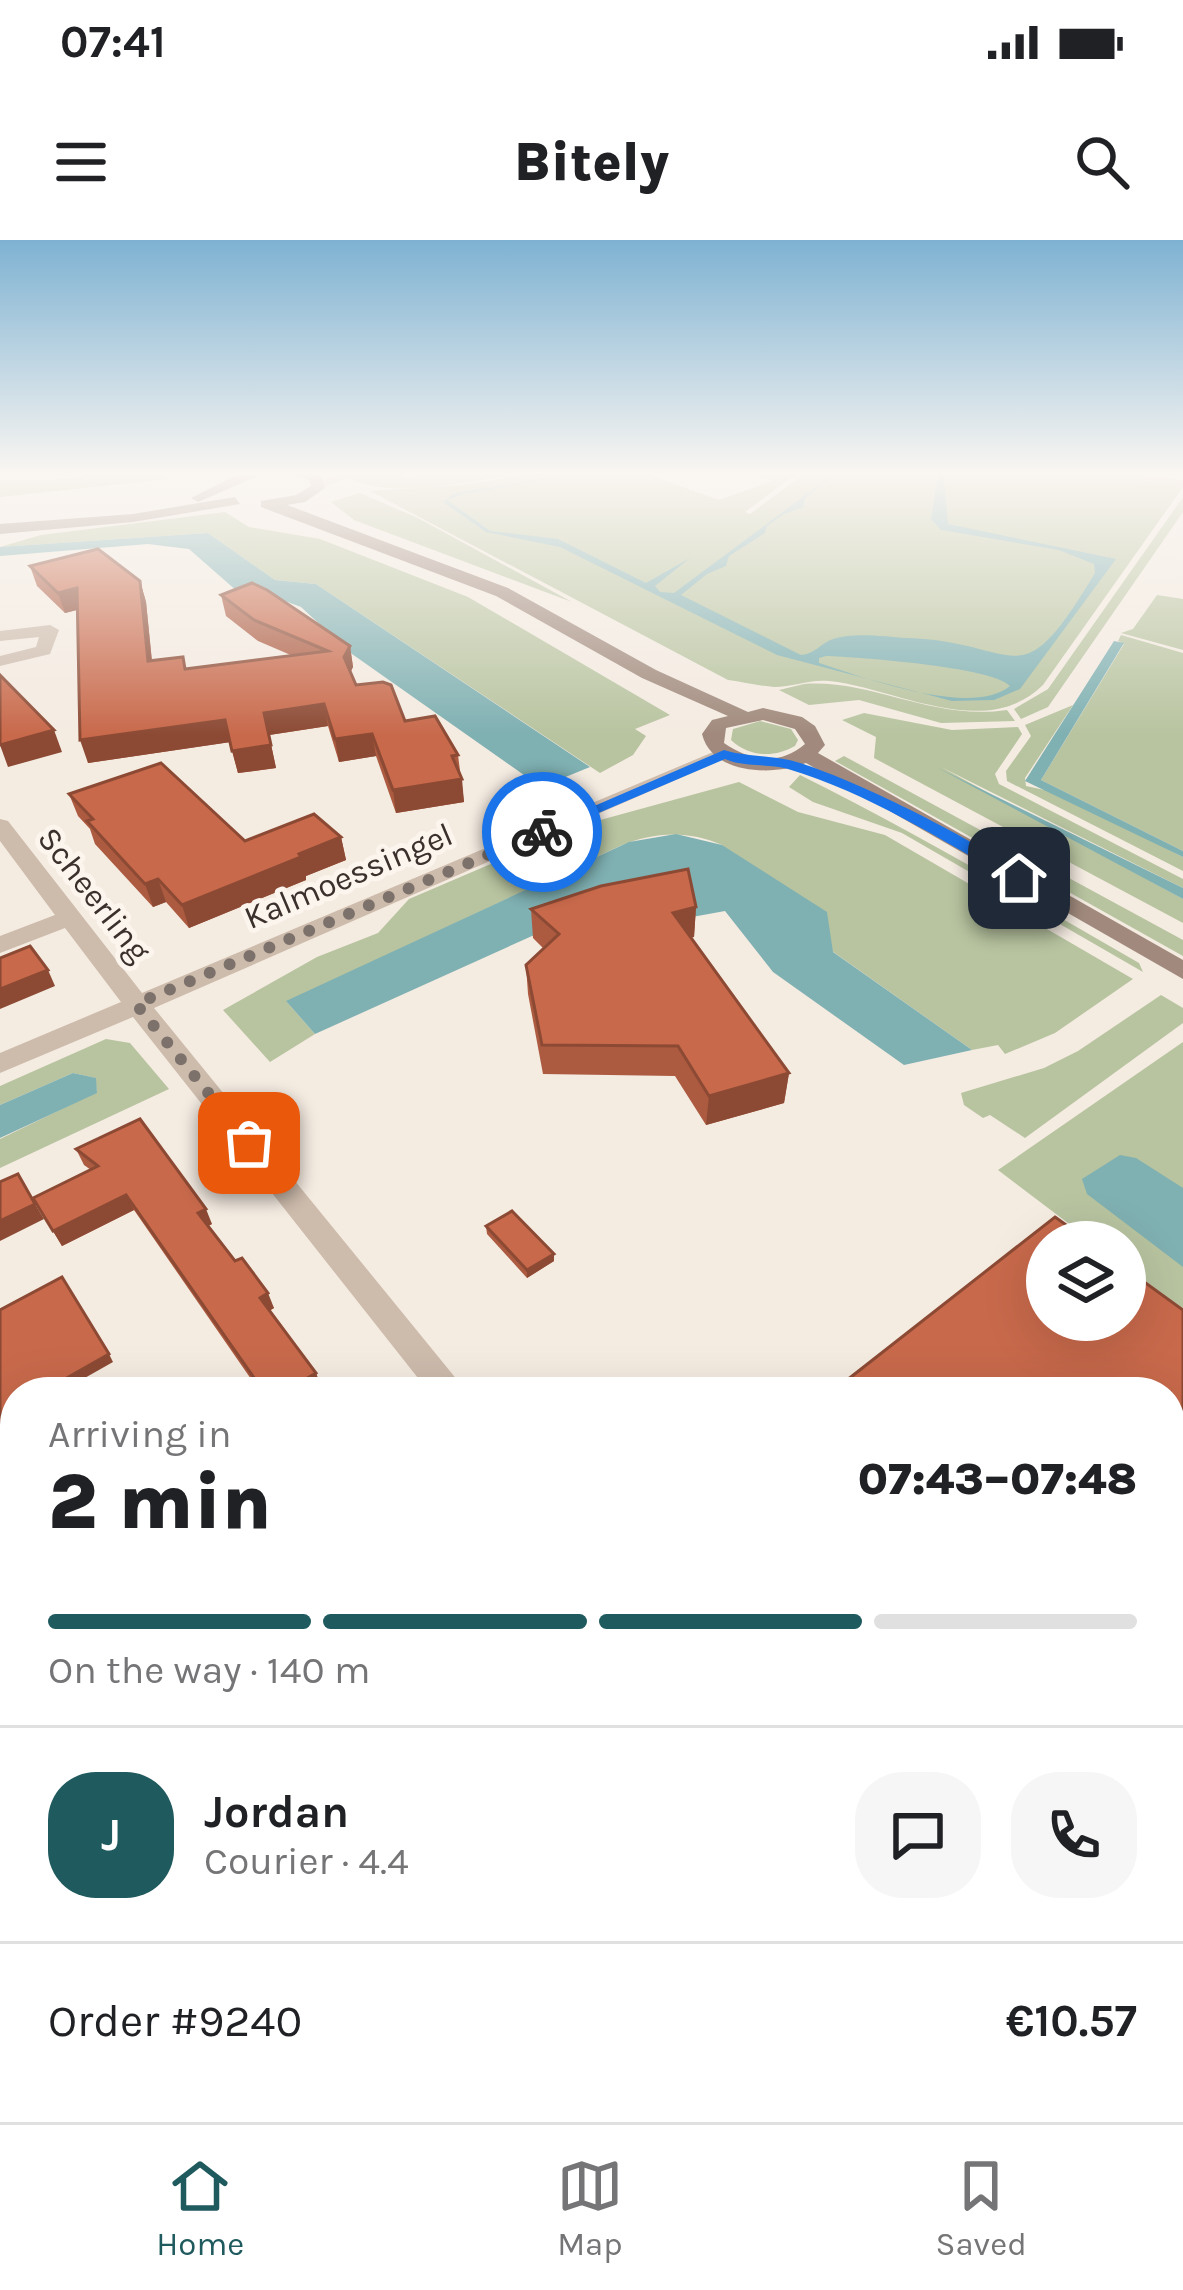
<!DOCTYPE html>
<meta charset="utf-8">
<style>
:root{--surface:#fff;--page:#f6f6f6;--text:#202124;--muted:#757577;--line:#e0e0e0;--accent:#1f5a5e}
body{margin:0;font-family:Karla,sans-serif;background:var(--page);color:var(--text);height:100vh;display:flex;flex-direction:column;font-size:45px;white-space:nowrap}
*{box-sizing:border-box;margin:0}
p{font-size:39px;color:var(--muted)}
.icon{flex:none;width:66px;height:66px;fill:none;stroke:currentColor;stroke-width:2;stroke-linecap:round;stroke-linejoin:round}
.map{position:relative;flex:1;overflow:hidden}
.sheet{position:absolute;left:0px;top:1137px;width:1185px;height:747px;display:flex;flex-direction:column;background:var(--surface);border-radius:48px 48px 0 0;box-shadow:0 12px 48px #0002}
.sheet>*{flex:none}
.controls{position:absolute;left:1026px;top:981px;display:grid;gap:24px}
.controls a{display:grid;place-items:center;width:120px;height:120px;border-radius:50%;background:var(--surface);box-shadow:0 12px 48px #0002;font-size:60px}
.pin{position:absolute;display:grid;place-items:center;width:102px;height:102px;color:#fff;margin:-51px;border-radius:24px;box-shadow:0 6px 18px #0006}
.courier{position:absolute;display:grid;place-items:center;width:120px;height:120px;margin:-60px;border:9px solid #1a73e8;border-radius:50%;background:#fff;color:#222;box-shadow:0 3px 15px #0007}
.headline em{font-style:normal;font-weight:800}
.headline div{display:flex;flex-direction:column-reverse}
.headline{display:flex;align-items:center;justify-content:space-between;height:204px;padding:0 48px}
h1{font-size:78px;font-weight:800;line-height:90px}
.bar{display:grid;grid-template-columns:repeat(4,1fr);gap:18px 12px;align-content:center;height:144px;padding:0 48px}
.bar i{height:15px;border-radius:9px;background:var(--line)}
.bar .on{background:var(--accent)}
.bar p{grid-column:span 4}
.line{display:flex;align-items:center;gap:30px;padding:0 48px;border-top:3px solid var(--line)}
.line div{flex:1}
.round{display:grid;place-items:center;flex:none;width:126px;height:126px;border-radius:48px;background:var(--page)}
.status{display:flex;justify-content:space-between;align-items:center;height:84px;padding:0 60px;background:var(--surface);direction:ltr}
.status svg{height:33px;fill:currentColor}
header{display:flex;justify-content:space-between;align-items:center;height:156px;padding:0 48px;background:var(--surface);font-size:54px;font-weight:800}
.tabs{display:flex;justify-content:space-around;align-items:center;height:168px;border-top:3px solid var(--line);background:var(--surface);font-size:33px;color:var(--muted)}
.tabs a{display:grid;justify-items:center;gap:6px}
.tabs .on{color:var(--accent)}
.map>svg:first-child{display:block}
.green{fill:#b8c4a0}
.water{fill:#7fb0b2;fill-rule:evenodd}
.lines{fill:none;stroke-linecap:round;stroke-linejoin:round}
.minor{fill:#cdbbac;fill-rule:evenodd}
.tertiary{fill:#cdbbac;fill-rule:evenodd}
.secondary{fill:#a18a7d;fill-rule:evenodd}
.wall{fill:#ac5a40}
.shaded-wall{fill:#8c4a34}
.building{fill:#c8694b;stroke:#8c4a34;stroke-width:3}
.route{fill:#1a73e8}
.done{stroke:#7c716b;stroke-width:12;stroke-dasharray:0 21.6}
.labels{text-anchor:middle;stroke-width:10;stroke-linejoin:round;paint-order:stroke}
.far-street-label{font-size:33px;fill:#3b302b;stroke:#fbf5ee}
</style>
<div class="status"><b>07:41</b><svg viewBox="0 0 49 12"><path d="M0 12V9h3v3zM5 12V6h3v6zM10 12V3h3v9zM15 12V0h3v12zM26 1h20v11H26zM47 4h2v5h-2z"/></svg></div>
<header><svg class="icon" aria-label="menu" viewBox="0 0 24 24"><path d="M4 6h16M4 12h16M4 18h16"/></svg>Bitely<svg class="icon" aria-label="search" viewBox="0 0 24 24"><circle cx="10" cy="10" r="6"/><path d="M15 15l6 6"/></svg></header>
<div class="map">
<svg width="1183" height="1882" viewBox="0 0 1183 1882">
<rect width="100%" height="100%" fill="#f4ebe1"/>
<g class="green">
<polygon points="100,231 160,231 169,239 0,257 0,240 71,239"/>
<path d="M371,231H393L408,238L434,231H533C486,239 386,262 348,237Z"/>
<path d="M550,231H661L652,236L719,260L772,241L749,232L800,231L745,272L750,274L808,231H1101L1183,247L1043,445C985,502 896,448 829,441C810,439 793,447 774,447C760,446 743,442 728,440L370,251L461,245Z"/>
<polygon points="360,253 418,278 572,362 354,280 331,262"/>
<polygon points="1183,257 1183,272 1048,467 1021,479 1014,469 1048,449"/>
<polygon points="225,272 249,287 320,299 468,357 670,475 635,489 646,496 633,515 600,533 316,344 275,340 208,293 0,307 41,295"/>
<polygon points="1157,355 1183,359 1183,410 1121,393 1133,389"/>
<polygon points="1121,395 1183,413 1183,611 1041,540 1124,404 1118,401"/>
<path d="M804,444C873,439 931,481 1007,470L1015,481L941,483L859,460L809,465L779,450Z"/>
<polygon points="1073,465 1025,538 1026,546 1054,552 1183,617 1183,631 1007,541 1006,531 1031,496 1025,485"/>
<polygon points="864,473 952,490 1018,487 1022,494 995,534 999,544 1183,639 1183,648 941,527 1183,659 1183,683 874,518 876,497 842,480"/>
<path d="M760,481L791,489L798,500L795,506C774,518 749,517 731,500L733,489Z"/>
<polygon points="844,516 1183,700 1183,716 835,521"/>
<path d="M800,535C916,593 1027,658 1139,723L1143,732L902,593L813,562L789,547Z"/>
<path d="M739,542L798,572L885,595L1133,739L1055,793L1005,814L998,805L972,810L832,711L722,605C687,590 654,592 620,606L287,762L315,794L270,822L223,770L317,717L378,693L409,659L582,585Z"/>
<polygon points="1161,755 1183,768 1183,783 1025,898 990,875 983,878 964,865 961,853 1044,828 1078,811"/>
<polygon points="106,799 130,803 169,849 0,928 0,899 97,852 95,838 73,833 0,865 0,846"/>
<polygon points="1183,802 1183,1069 1125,1026 1125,1002 1093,1002 998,930"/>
</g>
<g class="water">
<path d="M594,231L463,254L447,260L490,291L558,299L646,343L690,318L655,346L660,352L674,353L838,231L805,258L803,267L784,274L767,286L765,293L729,316L726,326L707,334L681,355L801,415C815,414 821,403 833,399C855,392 885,397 907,398C1024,402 1017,463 1095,333L1094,324L1059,310L941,290L931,279L939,231H943L948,284L1116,319L1020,449L994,460L952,461L777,415L560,307L486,292L443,262L456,253ZM826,416C858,417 993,427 1010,446C971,478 863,437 819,423V418Z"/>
<polygon points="208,293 275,340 316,344 590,527 541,547 352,414 301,367 269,355 238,352 189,309 148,304 0,316 0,307"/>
<polygon points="1114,401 1124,403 1041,540 1183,611 1183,617 1025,541"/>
<polygon points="938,528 1183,648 1183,659"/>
<polygon points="676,594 722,605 827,672 833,712 972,810 904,825 773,732 725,671 692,677 599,674 532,696 315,794 286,761 629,602"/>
<polygon points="73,833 96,838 97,853 0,898 0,865"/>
<polygon points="1120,915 1136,918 1183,948 1183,1027 1087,954 1082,939"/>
</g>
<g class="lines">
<g class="minor">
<polygon points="401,231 419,231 408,236"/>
<polygon points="1104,231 1183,240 1183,248 1111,235"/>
<polygon points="50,385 59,390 50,414 0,426 0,416 36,407 39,397 0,401 0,391"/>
<polygon points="718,510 735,514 154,768 467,1152 429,1152 133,777 0,833 0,813 121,762 65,688 0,713 0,696 55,675 0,601 0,579 8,581 142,753"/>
<polygon points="15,1383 15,1426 0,1432 0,1389"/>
<polygon points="0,1465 15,1471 15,1541 0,1534"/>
<polygon points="1013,1869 1069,1869 1075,1882 1019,1882"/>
</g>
<polygon class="tertiary" points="346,231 369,231 319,248 312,244"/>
<g class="secondary">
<polygon points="245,231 269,231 198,262 191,258"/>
<path d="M289,231L321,235L325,248L305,262L287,265L508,348L656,430L748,472L763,468L802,477L815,486L825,505L818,513L1183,720V739L806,523C774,536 712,535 702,494L712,480L728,476L642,438L496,356L261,267V261L296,255L311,246L309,240ZM763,480L795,489L805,504C780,526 750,521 724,503L726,488Z"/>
<polygon points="235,257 240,264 133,282 0,294 0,284 133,274"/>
</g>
</g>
<g class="wall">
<polygon points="30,326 140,341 146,362 152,421 186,429 293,416 258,401 226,376 221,355 350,406 353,427 350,433 356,445 405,481 458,515 464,562 396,573 376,516 339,522 328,486 269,495 276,528 238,533 230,502 88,523 77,370 65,373 37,346"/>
<polygon points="69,554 245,601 341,597 346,620 306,636 306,640 189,688 166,662 153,667 95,604 90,589 78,576"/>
<polygon points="696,667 694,697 691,697 789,833 784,863 706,885 675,836 543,834 528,754 526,725 544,709 533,698 531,669"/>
<polygon points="76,909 212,984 208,986 274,1068 270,1070 316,1133 321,1147 312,1152 260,1152 134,970 62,1006 33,958 91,930 84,925"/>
<polygon points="486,986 554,1021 527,1038 487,994"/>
<polygon points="749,1869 857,1869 867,1882 758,1882"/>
</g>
<g class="shaded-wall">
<polygon points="140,341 146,362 154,443 148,421"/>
<polygon points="77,348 84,368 65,373 58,353"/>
<polygon points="350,406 353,427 347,438 344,417"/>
<polygon points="324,464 328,486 269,495 276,528 238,533 232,511 264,473"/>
<polygon points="225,480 231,502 88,523 80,500"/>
<polygon points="54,490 62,512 8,527 0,505"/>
<polygon points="372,494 376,516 339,522 335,499"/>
<polygon points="462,539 464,562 396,573 393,550"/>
<polygon points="341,597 346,620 306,636 306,640 189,688 182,665"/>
<polygon points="158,639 166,662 153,667 145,644"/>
<polygon points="696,667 694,697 672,702 673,673"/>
<polygon points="48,730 55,746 0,769 0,749"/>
<polygon points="789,833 784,863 706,885 709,856"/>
<polygon points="126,955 134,970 62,1006 53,991"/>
<polygon points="35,964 44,979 0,1001 0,981"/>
<polygon points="206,969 212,984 204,988 198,973"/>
<polygon points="554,1014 554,1021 527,1038 527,1030"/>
<polygon points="268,1053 274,1068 266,1073 260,1058"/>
<polygon points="109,1114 113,1122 60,1152 42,1152"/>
<polygon points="316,1133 321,1147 312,1152 283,1152"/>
<polygon points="15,1167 15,1177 0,1186 0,1176"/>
<polygon points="0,1240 8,1249 15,1264 9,1262"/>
<polygon points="15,1296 15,1315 0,1325 0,1305"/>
<polygon points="379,1869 384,1869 390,1882 386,1882"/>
</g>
<g class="building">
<polygon points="98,309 140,341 148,421 183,417 185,429 328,411 254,380 221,355 252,343 267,350 350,406 344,417 356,445 383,442 391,445 405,481 435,476 458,515 452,516 462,539 393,550 372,494 335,499 324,464 264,473 271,505 232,511 225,480 80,500 77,348 58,353 30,326"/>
<polygon points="0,435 54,490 0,505"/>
<polygon points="161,523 245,601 314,574 341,597 299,614 301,617 182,665 158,639 145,644 87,581 93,579 69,554"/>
<polygon points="688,629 696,667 673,673 789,833 709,856 678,806 542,805 526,725 559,694 531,669 601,646"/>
<polygon points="30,706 48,730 0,749 0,718"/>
<polygon points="140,879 206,969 198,973 235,1021 242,1018 268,1053 260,1058 316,1133 283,1152 264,1152 126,955 53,991 33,958 98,926 76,909"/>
<polygon points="18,934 35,964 0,981 0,942"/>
<polygon points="512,971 554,1014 527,1030 486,986"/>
<polygon points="1055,977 1090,1002 1047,1002 1047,1080 1125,1080 1125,1028 1183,1070 1183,1329 1170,1343 1170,1152 850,1152 842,1144"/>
<polygon points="62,1037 109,1114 42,1152 15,1152 15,1167 0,1176 0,1070"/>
<polygon points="0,1243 9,1262 15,1258 15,1296 0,1305"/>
<polygon points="270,1869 379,1869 386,1882 276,1882"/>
<polygon points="755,1869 857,1869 867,1882 764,1882"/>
</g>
<linearGradient id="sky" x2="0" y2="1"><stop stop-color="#7eb2d2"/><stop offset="0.47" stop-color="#faf6f2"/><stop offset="1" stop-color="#faf6f2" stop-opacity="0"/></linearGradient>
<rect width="1183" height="495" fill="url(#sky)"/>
<path class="route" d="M724,510C747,517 767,515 789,520C843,533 984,603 1026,638L1013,641C942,600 868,553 788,529C767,523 746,528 725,519L547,595L534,592Z"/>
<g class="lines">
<polyline class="done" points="249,903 136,764 542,592"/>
</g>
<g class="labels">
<g class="far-street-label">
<text transform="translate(348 635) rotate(-23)" y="12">Kalmoessingel</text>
<text transform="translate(95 654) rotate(52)" y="12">Scheerling</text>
</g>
</g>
</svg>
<div class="controls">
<a><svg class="icon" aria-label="layers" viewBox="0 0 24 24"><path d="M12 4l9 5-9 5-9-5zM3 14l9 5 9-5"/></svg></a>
</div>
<div class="pin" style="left:249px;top:903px;background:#ea580c"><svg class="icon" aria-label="bag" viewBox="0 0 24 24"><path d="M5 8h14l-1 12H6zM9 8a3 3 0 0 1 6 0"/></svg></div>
<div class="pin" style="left:1019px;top:638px;background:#1f2937"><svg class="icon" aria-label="home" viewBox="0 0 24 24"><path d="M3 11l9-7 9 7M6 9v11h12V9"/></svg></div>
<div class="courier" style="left:542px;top:592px"><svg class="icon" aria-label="bike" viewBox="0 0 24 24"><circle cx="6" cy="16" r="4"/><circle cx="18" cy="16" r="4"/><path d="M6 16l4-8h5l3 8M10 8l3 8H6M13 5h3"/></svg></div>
<section class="sheet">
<div class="headline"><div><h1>2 min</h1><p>Arriving in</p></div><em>07:43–07:48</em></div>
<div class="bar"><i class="on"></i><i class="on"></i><i class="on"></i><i></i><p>On the way · 140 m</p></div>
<div class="line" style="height:216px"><b class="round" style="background:var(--accent);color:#fff">J</b><div><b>Jordan</b><p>Courier · 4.4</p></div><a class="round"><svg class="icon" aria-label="chat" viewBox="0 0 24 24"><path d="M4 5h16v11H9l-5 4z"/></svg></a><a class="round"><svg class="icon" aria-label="phone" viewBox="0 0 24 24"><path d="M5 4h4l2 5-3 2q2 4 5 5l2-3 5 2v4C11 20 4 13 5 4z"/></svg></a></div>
<div class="line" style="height:156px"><div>Order #9240</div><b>€10.57</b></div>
</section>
</div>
<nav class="tabs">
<a class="on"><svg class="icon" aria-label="home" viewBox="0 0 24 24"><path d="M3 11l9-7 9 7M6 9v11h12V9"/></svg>Home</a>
<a><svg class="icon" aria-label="map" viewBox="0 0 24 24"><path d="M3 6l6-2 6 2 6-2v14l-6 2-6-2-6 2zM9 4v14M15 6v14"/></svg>Map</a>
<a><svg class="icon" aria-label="saved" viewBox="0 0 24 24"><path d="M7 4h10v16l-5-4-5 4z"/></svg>Saved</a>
</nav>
